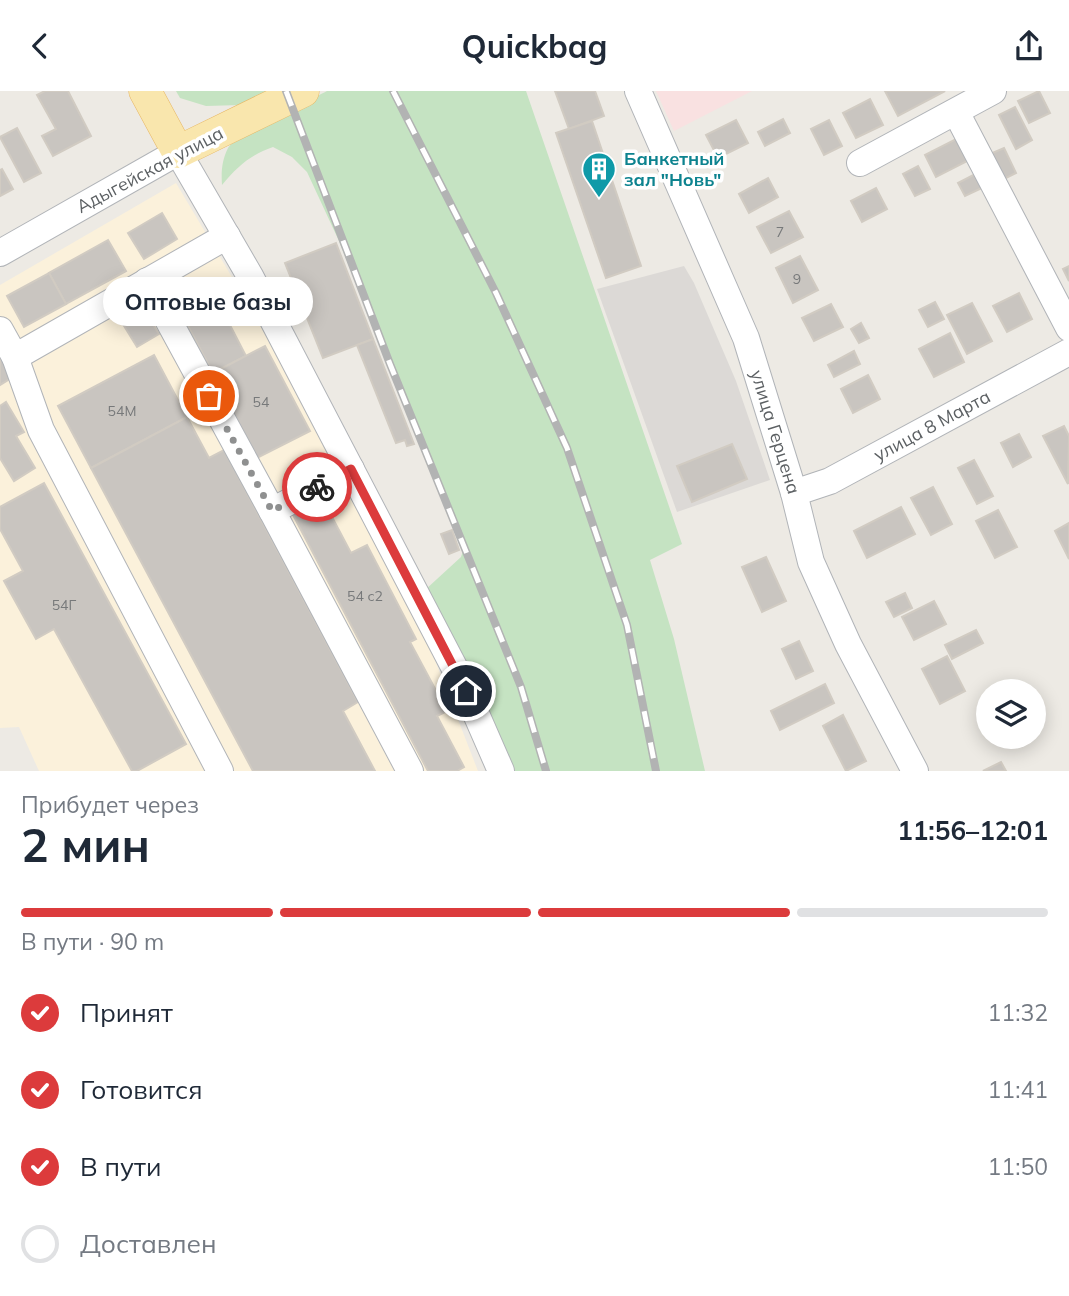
<!DOCTYPE html>
<html lang="ru">
<meta charset="utf-8">
<style>
:root{--surface:#fff;--page:#f6f6f7;--text:#1f2937;--muted:#747a83;--line:#e0e1e3;--accent:#dc3b3c}
body{margin:0;font-family:Mulish,sans-serif;background:var(--page);color:var(--text);height:100vh;display:flex;flex-direction:column;font-size:26px;white-space:nowrap}
*{box-sizing:border-box;margin:0}
p{font-size:23px;color:var(--muted)}
.icon{flex:none;width:38px;height:38px;fill:none;stroke:currentColor;stroke-width:2;stroke-linecap:round;stroke-linejoin:round}
.map{position:relative;height:680px;overflow:hidden}
.side{display:flex;flex-direction:column;background:var(--surface);flex:1}
.side>*{flex:none}
.controls{position:absolute;left:976px;top:588px;display:grid;gap:14px}
.controls a{display:grid;place-items:center;width:70px;height:70px;border-radius:50%;background:var(--surface);box-shadow:0 4px 18px #0003;font-size:35px}
.pin{position:absolute;display:grid;place-items:center;width:60px;height:60px;color:#fff;margin:-30px;border:4px solid #fff;border-radius:50%;box-shadow:0 2px 7px #0007}
.courier{position:absolute;display:grid;place-items:center;width:70px;height:70px;margin:-35px;border:5px solid #dc3b3c;border-radius:50%;background:#fff;color:#222;box-shadow:0 2px 9px #0007}
.bubble{position:absolute;height:49px;border-radius:24px;background:var(--surface);box-shadow:0 4px 18px #0003;font-size:23px;font-weight:700;line-height:49px;text-align:center}
.summary em{font-style:normal;font-weight:700}
.summary div{display:flex;flex-direction:column-reverse}
.summary{display:flex;align-items:center;justify-content:space-between;height:119px;padding:0 21px}
h1{font-size:46px;font-weight:700;line-height:52px}
.bar{display:grid;grid-template-columns:repeat(4,1fr);gap:10px 7px;align-content:center;height:84px;padding:0 21px}
.bar i{height:9px;border-radius:5px;background:var(--line)}
.bar .current{background:var(--accent)}
.bar p{grid-column:span 4}
ol{padding:0 21px;list-style:none}
li{display:flex;align-items:center;gap:21px;height:77px}
li p{margin-inline-start:auto}
li .icon{padding:7px;border-radius:50%;background:var(--accent);color:#fff;stroke-width:4}
li:last-child{color:var(--muted)}
li i{width:38px;height:38px;border:4px solid var(--line);border-radius:50%}
header{display:flex;justify-content:space-between;align-items:center;height:91px;padding:0 21px;background:var(--surface);font-size:32px;font-weight:700}
.map>svg:first-child{display:block}
.commercial{fill:#fbf1db}
.industrial{fill:#dcd9d6}
.medical{fill:#f9e1e1}
.green{fill:#c5e3c2}
.building{fill:#c9c5c0;stroke:#d1cbc2;stroke-width:2}
.lines{fill:none;stroke-linecap:round;stroke-linejoin:round}
.minor-casing{stroke:#b1b4b8;stroke-width:28}
.major-casing{stroke:#e7b663;stroke-width:33}
.minor{stroke:#fff;stroke-width:26}
.major{stroke:#f9e6ad;stroke-width:32}
.rail-casing{stroke:#b2b3b3;stroke-width:8}
.rail{stroke:#fff;stroke-width:5;stroke-dasharray:16;stroke-linecap:butt}
.done{stroke:#8f9090;stroke-width:7;stroke-dasharray:0 12.6}
.route{stroke:#dc3b3c;stroke-width:9}
.labels{text-anchor:middle;stroke-width:7;stroke-linejoin:round;paint-order:stroke}
.number-label{font-size:14px;fill:#77797a}
.culture-label{font-size:18px;font-weight:bold;fill:#0d838f;stroke:#fff;text-anchor:start}
.street-label{font-size:18px;fill:#5c6063;stroke:#fff}
</style>
<header><svg class="icon" aria-label="back" viewBox="0 0 24 24"><path d="M15 5l-7 7 7 7"/></svg>Quickbag<svg class="icon" aria-label="share" viewBox="0 0 24 24"><path d="M12 15V3M7 8l5-5 5 5M5 13v7h14v-7"/></svg></header>
<div class="map">
<svg width="1069" height="680" viewBox="0 0 1069 680">
<rect width="100%" height="100%" fill="#edeae4"/>
<polygon class="commercial" points="176,92 270,250 431,559 478,680 39,680 19,636 0,637 0,194"/>
<polygon class="industrial" points="684,175 694,192 736,290 770,389 677,421 597,198"/>
<polygon class="medical" points="656,0 752,0 674,40"/>
<g class="green">
<polygon points="176,0 269,0 241,14 206,15 180,7"/>
<path d="M327,0H526L682,453L650,469L674,548L705,680H508L425,499L461,466L463,460L339,150L307,81L292,66L273,56C250,64 237,76 222,94C221,80 222,69 228,57C238,40 307,11 327,0Z"/>
</g>
<g class="building">
<polygon points="45,0 68,0 91,45 53,65 42,45 56,38 37,4"/>
<polygon points="555,0 595,0 604,25 569,38"/>
<polygon points="885,0 945,0 898,25"/>
<polygon points="1039,0 1050,22 1029,32 1018,10"/>
<polygon points="870,8 883,34 856,47 843,22"/>
<polygon points="1015,16 1032,49 1016,58 999,24"/>
<polygon points="783,28 790,42 765,55 758,41"/>
<polygon points="736,29 748,52 718,67 706,44"/>
<polygon points="829,29 842,55 824,64 811,38"/>
<polygon points="592,30 641,175 606,187 556,42"/>
<polygon points="17,37 41,82 24,91 0,46"/>
<polygon points="960,46 971,68 936,86 925,64"/>
<polygon points="1004,57 1016,82 1004,88 990,63"/>
<polygon points="918,75 930,98 915,105 903,83"/>
<polygon points="2,78 13,98 0,105 0,79"/>
<polygon points="977,82 984,96 965,105 958,92"/>
<polygon points="768,87 778,106 749,122 739,103"/>
<polygon points="876,97 887,118 862,131 851,110"/>
<polygon points="789,120 803,146 771,162 757,136"/>
<polygon points="162,122 177,148 144,168 128,142"/>
<polygon points="108,149 126,180 66,213 49,182"/>
<polygon points="336,152 373,248 323,267 285,172"/>
<polygon points="800,165 818,199 793,212 776,177"/>
<polygon points="1069,175 1069,190 1063,178"/>
<polygon points="49,182 66,213 24,236 7,205"/>
<polygon points="197,197 205,212 216,207 246,265 213,282 188,235 179,206"/>
<polygon points="1019,202 1032,228 1007,241 993,215"/>
<polygon points="935,211 944,228 928,236 919,219"/>
<polygon points="139,212 159,243 137,256 118,225"/>
<polygon points="972,212 992,250 967,263 947,224"/>
<polygon points="831,213 843,236 814,250 802,227"/>
<polygon points="861,232 869,247 859,252 851,238"/>
<polygon points="950,242 964,271 934,286 919,258"/>
<polygon points="373,248 414,353 407,355 405,349 396,352 357,254"/>
<polygon points="265,255 310,340 257,367 213,282"/>
<polygon points="854,260 860,273 834,286 828,274"/>
<polygon points="154,264 187,326 91,377 58,315"/>
<polygon points="0,265 13,286 0,294"/>
<polygon points="868,284 880,308 853,322 841,298"/>
<polygon points="6,311 24,341 16,345 35,377 14,390 0,367 0,315"/>
<polygon points="187,326 209,367 224,359 358,611 343,620 375,680 253,680 91,377"/>
<polygon points="1064,335 1069,345 1068,393 1043,345"/>
<polygon points="1019,343 1031,366 1013,376 1001,352"/>
<polygon points="732,353 747,388 692,411 677,375"/>
<polygon points="974,369 993,405 977,413 958,377"/>
<polygon points="44,392 186,653 137,680 132,680 54,538 36,548 4,490 23,480 0,438 0,416"/>
<polygon points="933,396 952,433 931,444 911,407"/>
<polygon points="322,407 351,462 367,454 416,548 410,551 447,620 437,625 464,676 457,680 428,680 292,422"/>
<polygon points="901,416 915,443 867,467 854,440"/>
<polygon points="998,419 1017,456 995,467 976,430"/>
<polygon points="1069,432 1069,468 1055,440"/>
<polygon points="452,439 459,459 449,463 441,443"/>
<polygon points="766,466 786,510 762,521 742,476"/>
<polygon points="905,502 912,517 894,526 886,511"/>
<polygon points="934,510 946,533 914,549 902,526"/>
<polygon points="976,539 983,552 952,568 945,554"/>
<polygon points="799,550 813,580 796,588 782,558"/>
<polygon points="947,565 965,600 940,613 922,578"/>
<polygon points="825,593 834,612 780,639 771,620"/>
<polygon points="843,624 866,670 846,680 823,635"/>
<polygon points="1001,671 1006,680 983,680"/>
</g>
<g class="lines">
<g class="minor-casing">
<g id="minor">
<path id="s1" d="M638,0L746,247L794,402L811,471L848,553L915,680"/>
<polyline points="956,21 1069,237"/>
<polyline points="860,72 993,0"/>
<polyline points="0,162 178,61 250,185 463,593 501,680"/>
<polyline points="147,190 272,420"/>
<polyline points="0,239 15,266"/>
<polyline points="351,378 272,420 410,680"/>
<path id="s2" d="M794,402L830,390L1069,261"/>
<polyline points="220,680 41,339 15,266 227,145"/>
</g>
</g>
<g class="major-casing">
<polyline id="major" points="145,0 178,61 303,0"/>
</g>
<use href="#minor" class="minor"/>
<use href="#major" class="major"/>
<g class="rail-casing">
<g id="rail">
<polyline points="286,0 390,273 521,596 546,680"/>
<polyline points="393,0 496,202 567,357 627,534 656,680"/>
</g>
</g>
<use href="#rail" class="rail"/>
</g>
<g class="lines">
<polyline class="done" points="209,305 272,420 317,396"/>
<polyline class="route" points="317,396 351,378 466,600"/>
</g>
<defs>
<g id="building-pin" transform="scale(1.75)"><path d="M0 17L-7.5 6A9.5 9.5 0 1 1 7.5 6Z" fill="#0f9aa8" stroke="#fff"/><path d="M-4-6H4V6H1V3H-1V6H-4ZM-2.5-4.3h1.7v1.8h-1.7ZM.8-4.3h1.7v1.8H.8ZM-2.5-1h1.7V.8h-1.7ZM.8-1h1.7V.8H.8Z" fill="#fff"/></g>
</defs>
<g fill-rule="evenodd">
<use href="#building-pin" x="599" y="78"/>
</g>
<g class="labels">
<g class="number-label">
<text x="780" y="146">7</text>
<text x="797" y="193">9</text>
<text x="261" y="316">54</text>
<text x="122" y="325">54М</text>
<text x="365" y="510">54 с2</text>
<text x="64" y="519">54Г</text>
</g>
<g class="culture-label">
<text x="624" y="74">Банкетный<tspan x="624" dy="21">зал "Новь"</tspan></text>
</g>
<g class="street-label">
<text transform="translate(150 79) rotate(-28)" y="6">Адыгейская улица</text>
<text dy="6" stroke="none"><textPath href="#s2" startOffset="154">улица 8 Марта</textPath></text>
<text dy="6" stroke="none"><textPath href="#s1" startOffset="368">улица Герцена</textPath></text>
</g>
</g>
</svg>
<div class="controls">
<a><svg class="icon" aria-label="layers" viewBox="0 0 24 24"><path d="M12 4l9 5-9 5-9-5zM3 14l9 5 9-5"/></svg></a>
</div>
<div class="pin" style="left:209px;top:305px;background:#ea580c"><svg class="icon" aria-label="bag" viewBox="0 0 24 24"><path d="M5 8h14l-1 12H6zM9 8a3 3 0 0 1 6 0"/></svg></div>
<div class="pin" style="left:466px;top:600px;background:#1f2937"><svg class="icon" aria-label="home" viewBox="0 0 24 24"><path d="M3 11l9-7 9 7M6 9v11h12V9"/></svg></div>
<div class="courier" style="left:317px;top:396px"><svg class="icon" aria-label="bike" viewBox="0 0 24 24"><circle cx="6" cy="16" r="4"/><circle cx="18" cy="16" r="4"/><path d="M6 16l4-8h5l3 8M10 8l3 8H6M13 5h3"/></svg></div>
<div class="bubble" style="left:103px;top:186px;width:210px">Оптовые базы</div>
</div>
<section class="side">
<div class="summary"><div><h1>2 мин</h1><p>Прибудет через</p></div><em>11:56–12:01</em></div>
<div class="bar"><i class="current"></i><i class="current"></i><i class="current"></i><i></i><p>В пути · 90 m</p></div>
<ol>
<li><svg class="icon" aria-label="check" viewBox="0 0 24 24"><path d="M5 12l5 5 9-10"/></svg>Принят<p>11:32</p></li>
<li><svg class="icon" aria-label="check" viewBox="0 0 24 24"><path d="M5 12l5 5 9-10"/></svg>Готовится<p>11:41</p></li>
<li><svg class="icon" aria-label="check" viewBox="0 0 24 24"><path d="M5 12l5 5 9-10"/></svg>В пути<p>11:50</p></li>
<li><i></i>Доставлен</li>
</ol>
</section>
